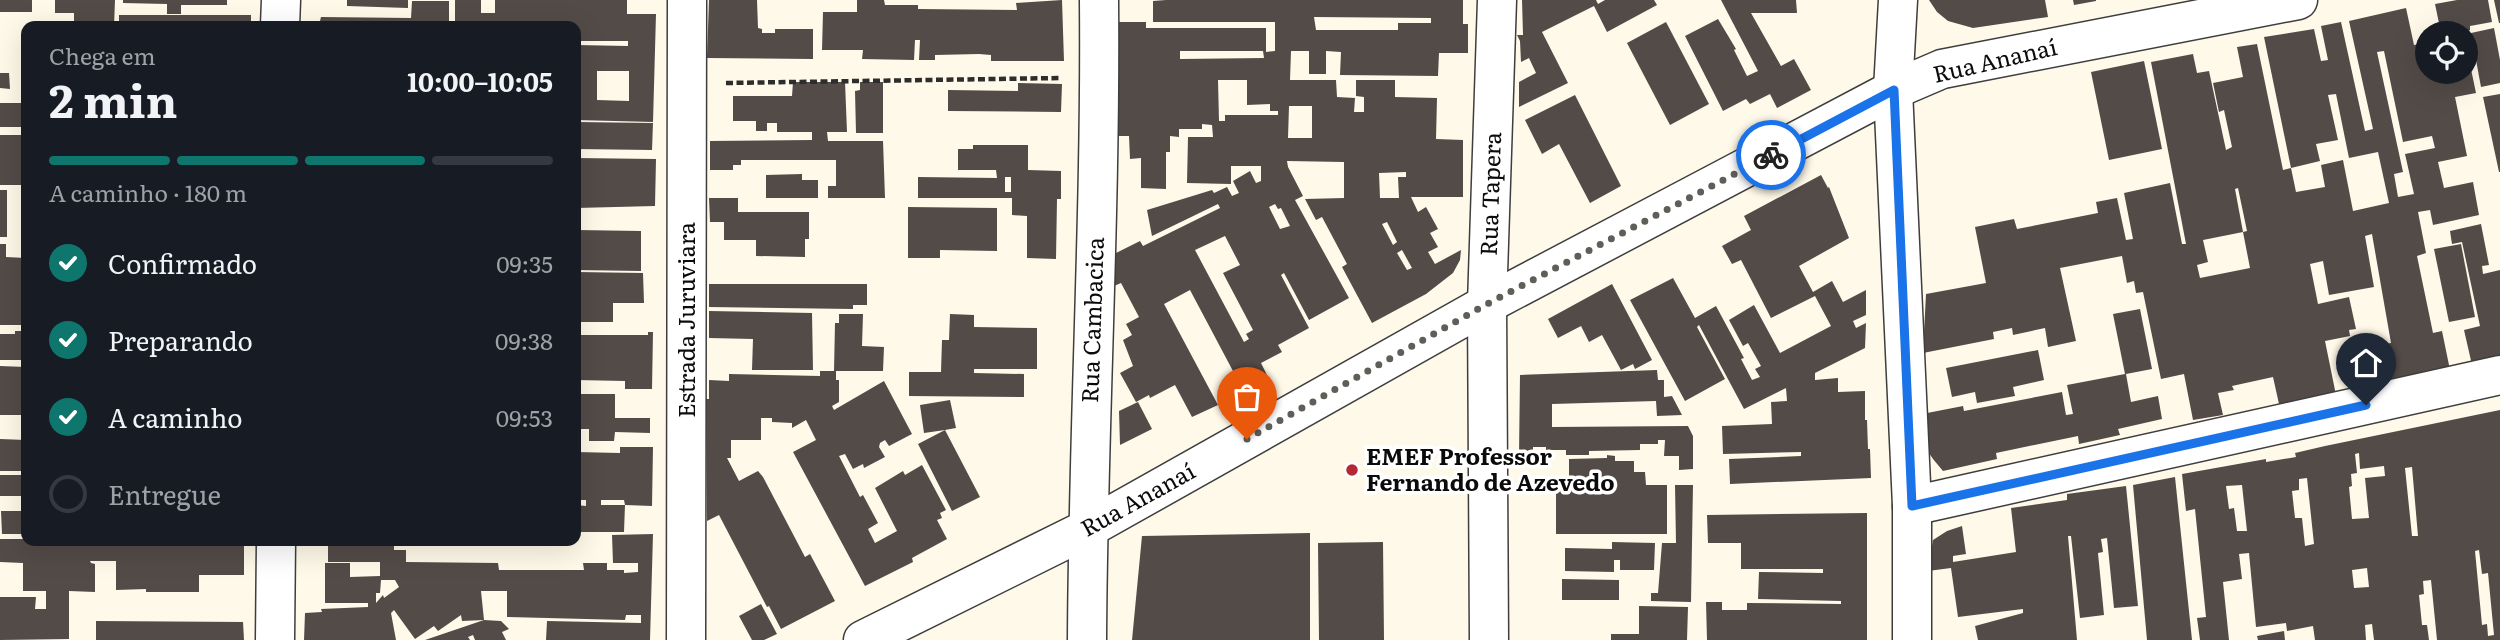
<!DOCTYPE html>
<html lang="pt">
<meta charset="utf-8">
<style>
:root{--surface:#171b24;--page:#242831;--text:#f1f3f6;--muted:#9ea1a6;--line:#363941;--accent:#0f766e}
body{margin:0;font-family:Literata,serif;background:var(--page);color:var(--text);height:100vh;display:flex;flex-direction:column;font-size:26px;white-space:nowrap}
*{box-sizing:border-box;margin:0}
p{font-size:23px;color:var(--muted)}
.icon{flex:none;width:38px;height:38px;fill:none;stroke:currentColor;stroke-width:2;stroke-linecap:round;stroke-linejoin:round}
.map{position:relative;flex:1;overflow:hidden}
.side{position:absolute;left:21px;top:21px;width:560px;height:525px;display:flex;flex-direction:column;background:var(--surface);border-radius:14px;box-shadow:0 7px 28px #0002}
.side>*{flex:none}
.tools{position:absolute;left:2415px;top:21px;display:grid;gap:14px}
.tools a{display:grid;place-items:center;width:63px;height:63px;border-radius:50%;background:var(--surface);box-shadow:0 7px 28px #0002;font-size:35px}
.pin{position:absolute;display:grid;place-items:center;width:60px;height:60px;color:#fff;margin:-72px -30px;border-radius:50% 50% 50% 0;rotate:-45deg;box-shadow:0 0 7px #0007}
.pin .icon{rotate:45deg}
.courier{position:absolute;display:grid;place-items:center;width:70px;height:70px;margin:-35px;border:5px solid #1a73e8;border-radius:50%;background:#fff;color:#222;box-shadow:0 2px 9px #0007}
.summary em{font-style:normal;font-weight:700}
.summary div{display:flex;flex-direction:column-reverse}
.summary{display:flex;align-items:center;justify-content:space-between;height:119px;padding:0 28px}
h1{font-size:46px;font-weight:700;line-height:52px}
.bar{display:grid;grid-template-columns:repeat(4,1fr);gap:10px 7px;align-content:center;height:84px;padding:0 28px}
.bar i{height:9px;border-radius:5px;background:var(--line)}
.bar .on{background:var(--accent)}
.bar p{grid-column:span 4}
ol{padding:0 28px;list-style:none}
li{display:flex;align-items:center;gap:21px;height:77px}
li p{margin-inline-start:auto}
li .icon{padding:7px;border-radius:50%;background:var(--accent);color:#fff;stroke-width:4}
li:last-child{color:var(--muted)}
li i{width:38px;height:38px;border:4px solid var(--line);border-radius:50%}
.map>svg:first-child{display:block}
.building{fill:#534b48;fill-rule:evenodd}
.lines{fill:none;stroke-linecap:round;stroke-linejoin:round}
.street-casing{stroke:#3e3e3e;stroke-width:41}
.path{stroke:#2d2d2d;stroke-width:4.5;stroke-dasharray:7 3.5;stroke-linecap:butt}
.street{stroke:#fff;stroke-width:38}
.done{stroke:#605e59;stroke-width:7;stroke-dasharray:0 12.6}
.route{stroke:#1a73e8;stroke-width:9}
.poi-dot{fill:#b62736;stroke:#fff;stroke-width:2.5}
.labels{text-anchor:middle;stroke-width:7;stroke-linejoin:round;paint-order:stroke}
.street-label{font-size:23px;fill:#0b0b0b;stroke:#fff}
.poi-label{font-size:23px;font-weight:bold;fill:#0b0b0b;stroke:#fff;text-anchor:start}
</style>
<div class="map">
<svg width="2500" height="640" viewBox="0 0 2500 640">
<rect width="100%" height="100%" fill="#fff9e9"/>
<g class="building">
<rect x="0" y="0" width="32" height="12"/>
<polygon points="55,0 115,0 114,26 74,26 74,13 55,13"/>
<polygon points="123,0 227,0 227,5 181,5 181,14 167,14 167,4 123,3"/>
<polygon points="347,0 408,0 408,8 347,6"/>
<path d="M455,0H481V13H495V0H627V14H656L653,122L576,120V45L628,46V41H578L576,26H557V22L524,21V26H455ZM597,71H629V101L597,100Z"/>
<polygon points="709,0 757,0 758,28 762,29 762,33 775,33 775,29 813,29 813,59 707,58"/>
<polygon points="857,0 884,0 885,5 918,5 918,9 1017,10 1016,3 1062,0 1064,61 991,61 991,55 979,54 935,55 935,60 919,60 920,40 915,40 914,60 862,59 863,50 822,50 823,12 857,12"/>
<path d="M1166,0H1463V24H1468V53H1439L1438,76L1340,75L1341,52L1326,51V74H1309V51H1291L1290,80H1336L1337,97L1355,98L1354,112H1364V97L1356,96V80H1395V97L1437,98L1436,139L1463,140V197H1411L1418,212L1426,207L1438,229L1430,233L1438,247L1428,252L1435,264L1461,250L1460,260L1453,273L1426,294L1372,323L1342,267L1347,264L1322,217L1316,220L1305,199L1344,198V162L1287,161L1288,167L1303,196L1295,200L1349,298L1309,320L1284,273L1281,275L1309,328L1278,345L1282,352L1261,363L1267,375L1242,388L1190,290L1164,304L1218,405L1192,417L1175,385L1150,398L1149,395L1136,402L1120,373L1133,366L1123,340L1132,335L1126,324L1139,317L1121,283L1114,286V254L1140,241L1143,246L1220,208L1218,204L1152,236L1147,210L1212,190L1214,193L1227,187L1232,196L1239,193L1233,181L1250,171L1256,183L1261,181V166H1231V184L1187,183L1188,137H1213L1212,125L1202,124V129H1179V137L1170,136V152H1166V189L1141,188V158L1130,159L1129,136H1117L1116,22H1146V28H1266V52L1275,51V22H1153V1ZM1314,17L1431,18V23H1398V30H1316ZM1180,51H1263L1264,58L1180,59ZM1218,80H1247V105L1270,104V111H1278V115H1225V121H1219ZM1289,106H1312V138H1288ZM1406,172V177H1398L1399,198H1380L1379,173ZM1275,204L1278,209L1281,208L1290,226L1280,229L1269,207ZM1387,222L1397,242L1393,245L1382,224ZM1225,236L1240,265L1223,273L1253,330L1246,334L1249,339L1244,342L1195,250ZM1402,250L1412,268L1407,270L1397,253Z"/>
<polygon points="1522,0 1596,0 1598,4 1605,0 1654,0 1657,5 1607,32 1594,6 1542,32 1568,83 1519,107 1519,82 1536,73 1529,58 1521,62 1520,41 1517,35 1523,35"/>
<polygon points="1721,0 1796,0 1797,13 1751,13 1781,66 1794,59 1811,90 1777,108 1770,94 1750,104 1746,99 1723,111 1685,36 1718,19 1736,49 1734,50 1747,76 1758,71"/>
<polygon points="1929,0 2045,0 2048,17 1973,28 1948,21 1937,12"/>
<polygon points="2073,0 2096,0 2096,1 2074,5"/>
<polygon points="2457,0 2488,0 2492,22 2470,26 2470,30 2463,33 2441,33 2435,4"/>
<polygon points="2494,0 2500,0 2500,23 2499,23"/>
<polygon points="412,1 449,1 449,26 307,26 307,21 320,21 321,17 411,18"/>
<path d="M2406,8L2414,45L2427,43V72H2466L2467,50L2476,93L2455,97L2467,156L2438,162L2444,188L2473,182L2479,215L2433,225L2430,210L2418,212L2426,253L2417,256L2433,333L2442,331L2450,370L2390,383L2384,344L2391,343L2372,234L2365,236L2374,287L2329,295L2323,261L2310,264L2318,304L2349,297L2356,329L2349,330L2350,336L2325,341L2336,395L2279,404L2273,377L2232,386L2234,390L2218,393L2223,415L2193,420L2184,374L2161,379L2143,292L2136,293L2134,281L2127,283L2122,256L2060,268L2076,341L2048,347L2045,328L2013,335L2012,328L1993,332L1994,339L1923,353L1926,294L1986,283L1975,227L2014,219L2017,229L2098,213L2096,202L2117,198L2126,240L2133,239L2124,193L2170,183L2182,244H2186L2151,62L2193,54L2197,73L2209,71L2226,150L2232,147L2224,110L2219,112L2213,83L2243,77L2237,47L2257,44L2283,170L2291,168L2296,192L2325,187L2321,165L2343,160L2353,211L2389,203L2378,152L2349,158L2336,94L2328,95L2338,140L2316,144L2320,161L2291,168L2264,37L2314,29L2321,61L2328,60L2321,26L2341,22L2365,131L2373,129L2349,21ZM2384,51L2403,142L2432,136L2435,148L2405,154L2414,194L2398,197L2394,174L2403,172L2377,52ZM2238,188L2247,231L2243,232L2235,189ZM2243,232L2250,268L2200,278L2197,265L2208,262L2203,240Z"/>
<rect x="119" y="15" width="132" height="11"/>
<polygon points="1666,22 1709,104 1670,125 1627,43"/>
<polygon points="2494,28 2500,60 2500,83 2481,87 2471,33"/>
<polygon points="2144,61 2162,149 2109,160 2091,72"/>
<polygon points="0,73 9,73 10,89 0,88"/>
<polygon points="793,82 845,82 847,132 827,132 828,141 883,141 885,198 828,198 828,186 836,186 836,160 741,160 741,165 733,165 733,170 710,170 710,141 812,140 812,132 777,132 777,123 767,123 767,131 756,131 756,121 733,121 733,96 792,96"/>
<polygon points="860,82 883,82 883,133 856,133 855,91 860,90"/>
<polygon points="1018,83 1062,84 1061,112 948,111 948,90 1018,91"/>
<polygon points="2500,94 2500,172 2499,172 2483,97"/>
<polygon points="1575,95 1621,186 1590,203 1559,144 1542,154 1525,120"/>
<rect x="0" y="103" width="26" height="24"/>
<polygon points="576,122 653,123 652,150 576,149"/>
<rect x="0" y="135" width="26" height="50"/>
<path d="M973,145H1028V170L1061,171V199H1057L1056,259L1027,258V216L1012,215V198H918V177L997,178L996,170H958V149H973ZM1005,177H1011V192H1005Z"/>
<polygon points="576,158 656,159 655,206 576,208"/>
<polygon points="802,174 802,180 818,180 818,198 766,198 766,175"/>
<polygon points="1821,175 1828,188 1829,187 1849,238 1799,266 1813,292 1832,281 1843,302 1866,290 1866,315 1853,321 1856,328 1866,323 1865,348 1815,373 1815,380 1838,378 1838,392 1865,391 1865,420 1867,420 1868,449 1870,449 1871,478 1730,484 1729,459 1801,456 1801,452 1723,454 1722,426 1772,424 1771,402 1787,401 1786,388 1744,409 1699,325 1697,327 1725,379 1685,401 1630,300 1673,278 1695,318 1716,306 1744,358 1741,359 1752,380 1760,377 1755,369 1761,366 1748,343 1743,346 1729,320 1754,305 1780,353 1831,326 1815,296 1771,318 1741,260 1732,264 1722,246 1751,230 1744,216"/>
<rect x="0" y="190" width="7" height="47"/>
<polygon points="709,198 738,198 738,212 809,212 809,239 805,239 805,257 756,256 756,240 724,240 724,222 710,222"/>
<polygon points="908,207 997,208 997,251 940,250 940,258 908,258"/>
<polygon points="2481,224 2489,265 2482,266 2483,274 2500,270 2500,360 2472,365 2464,330 2480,326 2462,242 2452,244 2450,231"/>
<polygon points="576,230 641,231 641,271 576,270"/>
<polygon points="0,244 6,244 6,257 26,258 26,325 0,325"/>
<polygon points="2461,244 2475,317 2449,322 2434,249"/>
<polygon points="576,272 643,273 644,303 613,303 613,322 576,322"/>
<polygon points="709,284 867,284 867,305 853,305 853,309 709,307"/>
<polygon points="1612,284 1652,360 1635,369 1633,364 1621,370 1602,335 1589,342 1581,326 1558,338 1548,319"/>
<polygon points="2140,309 2152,369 2126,374 2131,402 2158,396 2162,419 2118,429 2120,435 2079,444 2078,436 1996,453 1997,459 1943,471 1933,459 1923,444 1922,414 1963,406 1964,411 2062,392 2066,415 2073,414 2067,385 2125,374 2113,314"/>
<polygon points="709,311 812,313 813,370 752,370 753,339 709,338"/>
<polygon points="839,314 863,314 862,346 884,347 883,371 834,371 835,323 839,323"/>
<polygon points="950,314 974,315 974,327 1037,328 1037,369 974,369 974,373 1024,374 1024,397 909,396 909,372 941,372 942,340 949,340"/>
<polygon points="15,331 26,331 26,360 0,360 0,334 15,334"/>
<polygon points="648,332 653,332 652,389 625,389 625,381 576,380 576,335 648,335"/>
<polygon points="2038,350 2044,380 2013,387 2015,396 1977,403 1975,392 1952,397 1946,368"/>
<polygon points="0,366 26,367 26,406 24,406 21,415 0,415"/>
<polygon points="1657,370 1658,380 1664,380 1664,397 1672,396 1682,415 1657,416 1656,401 1552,404 1552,427 1688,426 1693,436 1693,469 1679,470 1679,456 1664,456 1665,440 1658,440 1658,444 1640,444 1640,450 1589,451 1589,455 1566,455 1566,450 1546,450 1546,447 1533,447 1533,455 1519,455 1520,375"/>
<polygon points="820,371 836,371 836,380 839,380 839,402 832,406 834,410 884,381 912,434 889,446 885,440 880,443 879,447 885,457 864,468 863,464 853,469 845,454 839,456 860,497 863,495 878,523 868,529 875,543 897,531 875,488 903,471 905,475 922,465 946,510 940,513 942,518 937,520 947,539 912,558 913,562 865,586 793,452 816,440 806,420 792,428 792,423 772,422 772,418 761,418 761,440 731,440 731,458 727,458 739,481 758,471 763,477 805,557 810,554 835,601 781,629 769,606 767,607 719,515 707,521 706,399 709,399 709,380 729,381 729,374 820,376"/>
<polygon points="576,394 615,394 615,418 650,418 650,433 615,432 614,441 589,441 589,429 576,429"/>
<polygon points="950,400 956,428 945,430 980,497 952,511 918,444 945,430 924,433 920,405"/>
<polygon points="1138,402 1152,429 1120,445 1119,411"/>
<path d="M2500,410V640H2437L2431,580L2423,581L2424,594L2419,595L2422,625H2427L2429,640H2374L2372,624L2365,625L2366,640H2315L2313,626L2287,631L2286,623L2256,627L2249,553L2239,554L2242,579L2223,582L2229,640H2200L2197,618L2206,617L2195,509L2186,511L2182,474L2266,459V462L2296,457L2295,453L2325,446ZM2359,453L2360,469L2384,466L2385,476L2365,478L2369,518L2352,519L2349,487L2352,486L2351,474L2357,473L2355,454ZM2412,467L2418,536H2412L2405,468ZM2307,478L2314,544L2305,546L2302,518H2295L2292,491L2299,490V479ZM2242,485L2247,531H2237L2234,508L2229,509L2226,486ZM2479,550L2482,574L2488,573L2494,635L2488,636L2487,624L2482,625L2475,551ZM2367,568L2369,587L2354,588L2352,570Z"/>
<polygon points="0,439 26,440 26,471 0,471"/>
<polygon points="620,447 653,447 652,506 625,505 624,500 601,500 601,505 625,505 624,532 576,532 576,505 586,506 586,500 576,500 576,452 620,453"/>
<polygon points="1607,455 1615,456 1615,461 1634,461 1634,472 1645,472 1646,485 1667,485 1667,534 1556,534 1556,485 1569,485 1569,459 1607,458"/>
<polygon points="0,475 26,475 26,507 23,507 24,496 0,496"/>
<polygon points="2175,477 2192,640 2147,640 2133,485"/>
<polygon points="1675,485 1693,485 1691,602 1651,601 1651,593 1658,593 1662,543 1676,543"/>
<polygon points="2126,486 2138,606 2114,608 2107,538 2101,539 2103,552 2098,553 2104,615 2080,618 2071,536 2068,536 2077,640 1978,640 1975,626 2023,613 2023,609 1958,617 1951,568 1928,571 1933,540 1947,531 1962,526 1966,554 1953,556 1953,562 2016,552 2011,508 2067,500 2067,494"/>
<polygon points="1,511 26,511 26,541 244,541 244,575 199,575 199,592 146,592 146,589 116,590 116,561 90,561 91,563 95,564 95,592 69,591 69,639 0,640 0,597 36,597 35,609 46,609 46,591 23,591 23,563 0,562 0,539 24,539 24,534 2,534"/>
<polygon points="1867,513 1867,640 1707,640 1706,602 1722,602 1722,610 1747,610 1747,603 1841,604 1841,601 1758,599 1759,572 1823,573 1823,569 1741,569 1741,543 1708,543 1707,515"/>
<polygon points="1310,533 1310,640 1132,640 1142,536"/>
<path d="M653,534L650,640H546L547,621L641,623V615H626L625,620L507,617V591H481L484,620L501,621L509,629L502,632L506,640H475L473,635L468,637L470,640H425L484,620L462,621L461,615L438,631L434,626L415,639L394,610L391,613L396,640H304L305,613L322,612L321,609L368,607V603H325V563H350V577L380,576V562H328V541H394V550H406V562L498,563L499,570H584L583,563H607V570H624V573L638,572V563H613L612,535ZM381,580H395L399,587L384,598L383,595L376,603V593H380Z"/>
<polygon points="1383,542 1384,640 1319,640 1318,543"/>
<polygon points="1612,542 1655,543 1654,570 1620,570 1620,560 1614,560 1614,572 1565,571 1565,548 1612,549"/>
<polygon points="1562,579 1619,580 1619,600 1562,600"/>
<polygon points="761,604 777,634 764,640 752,640 739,616"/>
<polygon points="1639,606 1688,607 1687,640 1611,640 1611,634 1639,634"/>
<polygon points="96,621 243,622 244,640 96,640"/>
<polygon points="2284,631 2285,640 2258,640 2257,636"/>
</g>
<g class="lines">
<g class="street-casing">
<g id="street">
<polyline points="1898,0 1893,90 1912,506 1912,640"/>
<polyline points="280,26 281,0"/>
<polyline points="1912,506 2500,375"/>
<polyline points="275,640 276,541"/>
<polyline points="686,640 687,0"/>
<polyline points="863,640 1087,529 1487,304 1893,90 1942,69 2298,0"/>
<path d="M1087,640C1088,427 1101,213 1099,0"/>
<polyline points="1489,640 1487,304 1497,0"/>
</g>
</g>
<polyline class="path" points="726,83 1061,78"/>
<use href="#street" class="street"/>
</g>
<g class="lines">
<polyline class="done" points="1247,439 1487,304 1771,155"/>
<polyline class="route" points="1771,155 1894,90 1912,506 2366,405"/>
</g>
<circle class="poi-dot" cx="1352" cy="470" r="7"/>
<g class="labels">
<g class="street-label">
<text transform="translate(1995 61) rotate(-13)" y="8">Rua Ananaí</text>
<text transform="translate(1491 194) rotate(-88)" y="8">Rua Tapera</text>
<text transform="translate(687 320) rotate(-90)" y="8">Estrada Juruviara</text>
<text transform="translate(1093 320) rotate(-88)" y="8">Rua Cambacica</text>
<text transform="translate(1138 500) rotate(-29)" y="8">Rua Ananaí</text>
</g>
<g class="poi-label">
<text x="1366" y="465">EMEF Professor<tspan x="1366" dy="26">Fernando de Azevedo</tspan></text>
</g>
</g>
</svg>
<div class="tools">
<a><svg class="icon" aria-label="locate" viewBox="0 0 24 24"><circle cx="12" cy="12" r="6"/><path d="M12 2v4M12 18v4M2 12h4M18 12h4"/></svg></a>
</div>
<div class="pin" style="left:1247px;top:439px;background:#ea580c"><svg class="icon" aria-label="bag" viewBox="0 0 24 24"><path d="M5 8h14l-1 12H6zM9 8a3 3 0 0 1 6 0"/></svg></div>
<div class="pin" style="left:2366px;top:405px;background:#1f2937"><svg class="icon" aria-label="home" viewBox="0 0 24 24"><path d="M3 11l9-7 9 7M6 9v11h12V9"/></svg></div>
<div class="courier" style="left:1771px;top:155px"><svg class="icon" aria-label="bike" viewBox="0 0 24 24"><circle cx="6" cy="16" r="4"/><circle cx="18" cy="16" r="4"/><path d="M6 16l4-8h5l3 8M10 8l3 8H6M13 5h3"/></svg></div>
<section class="side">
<div class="summary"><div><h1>2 min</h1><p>Chega em</p></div><em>10:00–10:05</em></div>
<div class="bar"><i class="on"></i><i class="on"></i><i class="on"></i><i></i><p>A caminho · 180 m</p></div>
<ol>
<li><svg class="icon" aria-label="check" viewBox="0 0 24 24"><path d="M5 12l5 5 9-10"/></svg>Confirmado<p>09:35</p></li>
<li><svg class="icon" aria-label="check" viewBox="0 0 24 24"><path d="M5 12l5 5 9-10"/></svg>Preparando<p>09:38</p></li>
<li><svg class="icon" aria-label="check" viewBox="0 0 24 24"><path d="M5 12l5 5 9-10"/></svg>A caminho<p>09:53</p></li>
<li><i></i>Entregue</li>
</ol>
</section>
</div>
